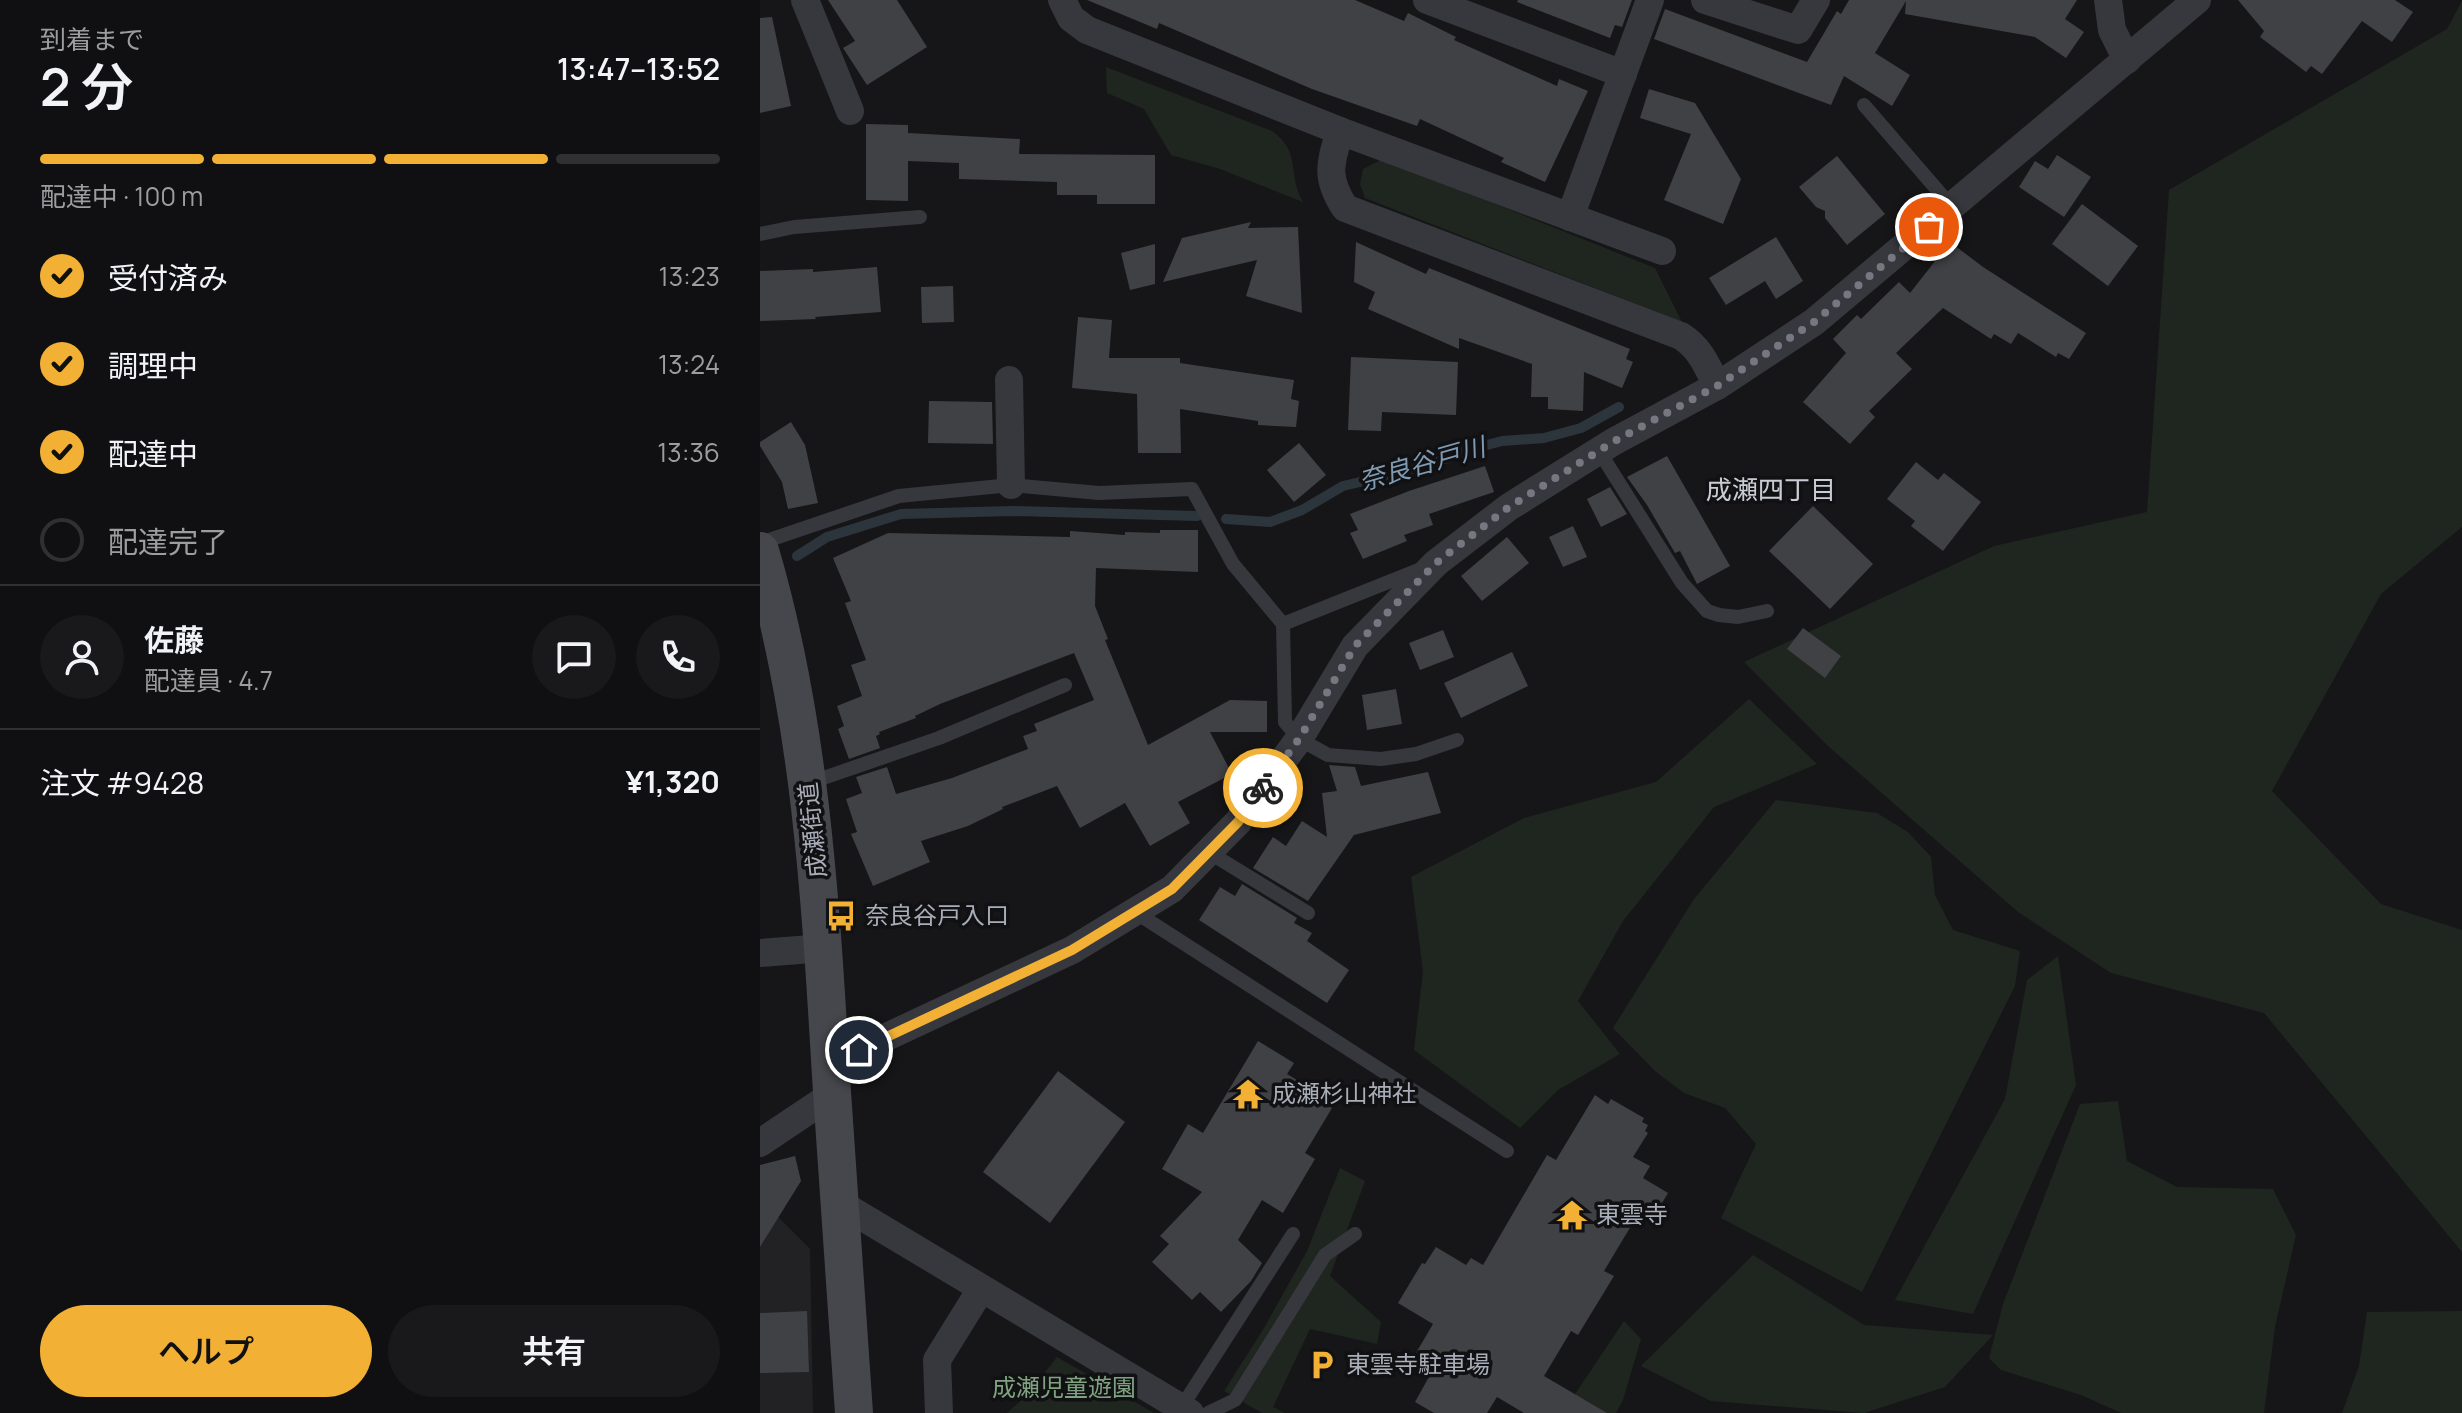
<!DOCTYPE html>
<html lang="ja">
<meta charset="utf-8">
<style>
:root{--surface:#101012;--page:#19191b;--text:#f1f3f6;--muted:#9c9d9f;--line:#303032;--accent:#f2b134}
body{margin:0;font-family:Manrope,"Noto Sans JP",sans-serif;background:var(--page);color:var(--text);height:100vh;display:flex;flex-direction:column;font-size:30px;white-space:nowrap}
*{box-sizing:border-box;margin:0}
p{font-size:26px;color:var(--muted)}
.icon{flex:none;width:44px;height:44px;fill:none;stroke:currentColor;stroke-width:2;stroke-linecap:round;stroke-linejoin:round}
.map{position:relative;flex:1;overflow:hidden}
.drawer{display:flex;flex-direction:column;background:var(--surface);width:760px}
.drawer>*{flex:none}
.pin{position:absolute;display:grid;place-items:center;width:68px;height:68px;color:#fff;margin:-34px;border:4px solid #fff;border-radius:50%;box-shadow:0 2px 8px #0007}
.courier{position:absolute;display:grid;place-items:center;width:80px;height:80px;margin:-40px;border:6px solid #f2b134;border-radius:50%;background:#fff;color:#222;box-shadow:0 2px 10px #0007}
.headline em{font-style:normal;font-weight:600}
.headline div{display:flex;flex-direction:column-reverse}
.headline{display:flex;align-items:center;justify-content:space-between;height:136px;padding:0 40px}
h1{font-size:52px;font-weight:600;line-height:60px}
.bar{display:grid;grid-template-columns:repeat(4,1fr);gap:12px 8px;align-content:center;height:96px;padding:0 40px}
.bar i{height:10px;border-radius:6px;background:var(--line)}
.bar .active{background:var(--accent)}
.bar p{grid-column:span 4}
.line{display:flex;align-items:center;gap:20px;padding:0 40px;border-top:2px solid var(--line)}
.line div{flex:1}
.round{display:grid;place-items:center;flex:none;width:84px;height:84px;border-radius:42px;background:var(--page)}
ol{padding:0 40px;list-style:none}
li{display:flex;align-items:center;gap:24px;height:88px}
li p{margin-inline-start:auto}
li .icon{padding:8px;border-radius:50%;background:var(--accent);color:#111;stroke-width:4}
li:last-child{color:var(--muted)}
li i{width:44px;height:44px;border:4px solid var(--line);border-radius:50%}
.button{display:flex;gap:16px;margin-top:auto;padding:16px 40px}
.button a{flex:1;height:92px;border-radius:48px;background:var(--accent);color:#111;font-size:32px;font-weight:600;line-height:92px;text-align:center}
.button a+a{background:var(--page);color:var(--text)}
main{display:flex;flex:1;min-height:0}
.map>svg:first-child{display:block}
.built{fill:#222225}
.green{fill:#1e261f}
.lines{fill:none;stroke-linecap:round;stroke-linejoin:round}
.stream{stroke:#2c353c;stroke-width:10}
.building{fill:#404145}
.lane{stroke:#37383d;stroke-width:14}
.street{stroke:#37383d;stroke-width:28}
.secondary{stroke:#45474d;stroke-width:38}
.done{stroke:#757880;stroke-width:8;stroke-dasharray:0 14.4}
.route{stroke:#f2b134;stroke-width:10}
.labels{text-anchor:middle;stroke-width:7;stroke-linejoin:round;paint-order:stroke}
.street-label{font-size:24px;fill:#a8adb8;stroke:#111113}
.poi-label{font-size:24px;fill:#a8adb8;stroke:#111113;text-anchor:start}
.park-label{font-size:24px;fill:#7fa381;stroke:#111113}
.water-label{font-size:26px;font-style:italic;fill:#7f9bb3;stroke:#111113}
.neighbourhood-label{font-size:26px;fill:#c9ccd4;stroke:#111113}
</style>
<main>
<section class="drawer">
<div class="headline"><div><h1>2 分</h1><p>到着まで</p></div><em>13:47–13:52</em></div>
<div class="bar"><i class="active"></i><i class="active"></i><i class="active"></i><i></i><p>配達中 · 100 m</p></div>
<ol>
<li><svg class="icon" aria-label="check" viewBox="0 0 24 24"><path d="M5 12l5 5 9-10"/></svg>受付済み<p>13:23</p></li>
<li><svg class="icon" aria-label="check" viewBox="0 0 24 24"><path d="M5 12l5 5 9-10"/></svg>調理中<p>13:24</p></li>
<li><svg class="icon" aria-label="check" viewBox="0 0 24 24"><path d="M5 12l5 5 9-10"/></svg>配達中<p>13:36</p></li>
<li><i></i>配達完了</li>
</ol>
<div class="line" style="height:144px"><a class="round"><svg class="icon" aria-label="person" viewBox="0 0 24 24"><circle cx="12" cy="8" r="4"/><path d="M4 21q1-7 8-7t8 7"/></svg></a><div><b>佐藤</b><p>配達員 · 4.7</p></div><a class="round"><svg class="icon" aria-label="chat" viewBox="0 0 24 24"><path d="M4 5h16v11H9l-5 4z"/></svg></a><a class="round"><svg class="icon" aria-label="phone" viewBox="0 0 24 24"><path d="M5 4h4l2 5-3 2q2 4 5 5l2-3 5 2v4C11 20 4 13 5 4z"/></svg></a></div>
<div class="line" style="height:104px"><div>注文 #9428</div><b>¥1,320</b></div>
<div class="button"><a>ヘルプ</a><a>共有</a></div>
</section>
<div class="map">
<svg width="1702" height="1413" viewBox="0 0 1702 1413">
<rect width="100%" height="100%" fill="#161618"/>
<polygon class="built" points="0,1199 50,1249 53,1413 0,1413"/>
<g class="green">
<polygon points="1702,1 1702,527 1621,594 1512,791 1621,904 1702,930 1702,1252 1504,1013 1351,973 1258,912 1068,746 984,662 1234,546 1387,512 1409,190 1687,29"/>
<path d="M346,67L512,131C542,152 527,175 543,202L460,169L411,155L384,109L347,93Z"/>
<polygon points="623,159 895,268 922,322 605,198 600,184 603,169"/>
<polygon points="989,699 1057,764 954,807 863,921 818,1001 860,1054 798,1090 760,1128 654,1050 663,971 651,877 764,818 896,782"/>
<polygon points="1016,800 1117,813 1148,832 1171,857 1175,895 1193,930 1260,951 1255,986 1102,1292 961,1218 996,1144 965,1108 924,1093 896,1072 853,1028 934,899"/>
<polygon points="1298,956 1316,1085 1213,1314 1135,1300 1245,1099 1267,980"/>
<polygon points="1358,1101 1367,1161 1417,1187 1513,1189 1536,1235 1515,1327 1504,1413 1361,1413 1321,1395 1241,1370 1229,1358 1243,1304 1320,1104"/>
<polygon points="580,1168 605,1181 570,1276 621,1322 617,1344 550,1329 513,1407 525,1413 502,1413 464,1391 504,1328 547,1251"/>
<polygon points="993,1255 1104,1325 1233,1335 1185,1387 1104,1413 951,1401 881,1366"/>
<polygon points="1702,1311 1702,1413 1582,1413 1599,1366 1607,1312"/>
<polygon points="864,1321 881,1339 863,1400 856,1413 810,1413 815,1394"/>
<polygon points="297,1357 394,1413 247,1413 267,1395"/>
</g>
<g class="lines">
<g class="stream">
<polyline points="466,519 510,522 542,510 583,486 664,467 708,450 742,441 784,438 821,428 859,407"/>
<polyline points="37,556 67,537 141,514 252,511 437,516"/>
</g>
</g>
<g class="building">
<polygon points="68,0 137,0 167,47 107,85 83,48 95,41"/>
<polygon points="327,0 595,0 644,21 648,13 696,37 694,40 797,86 799,79 828,91 785,182 741,162 744,158 660,119 657,126 552,89 399,23 397,29"/>
<polygon points="758,0 872,0 862,27 855,25 850,38 757,2"/>
<polygon points="1089,0 1317,0 1305,19 1324,32 1306,58 1275,37 1145,14 1146,1 1115,53 1150,75 1132,106 1084,76 1071,105 894,39 905,9 1047,62 1077,11 1081,14"/>
<polygon points="1478,0 1635,0 1653,12 1632,42 1602,21 1562,74 1551,66 1546,72 1500,37 1504,31"/>
<polygon points="12,17 31,106 0,113 0,18"/>
<polygon points="889,89 935,103 981,179 963,224 904,200 931,134 880,118"/>
<polygon points="106,124 148,125 148,133 260,139 259,154 395,155 395,204 337,204 337,195 297,195 297,182 199,179 199,163 148,161 148,201 106,200"/>
<polygon points="1297,155 1331,177 1304,217 1259,187 1275,161 1288,169"/>
<polygon points="1077,156 1125,214 1087,245 1065,218 1065,211 1056,207 1039,187"/>
<polygon points="1322,204 1378,246 1348,286 1292,244"/>
<polygon points="491,222 488,228 538,227 542,313 486,296 497,260 403,282 422,238"/>
<polygon points="1016,237 1043,281 1016,299 1005,281 966,305 949,278"/>
<polygon points="596,242 666,274 669,268 870,349 866,359 873,362 862,388 824,372 823,411 788,409 788,397 771,397 772,364 699,338 699,349 608,309 615,292 594,282"/>
<polygon points="1190,242 1223,267 1326,333 1309,359 1298,353 1296,357 1258,333 1251,344 1234,334 1231,339 1183,308 1136,353 1152,369 1109,411 1115,417 1090,444 1043,402 1086,353 1073,339 1097,315 1101,319 1139,282 1150,293"/>
<polygon points="395,244 395,284 370,290 361,253"/>
<polygon points="117,267 121,312 55,317 56,319 0,321 0,271 53,269 53,272"/>
<polygon points="193,286 194,322 162,323 161,287"/>
<polygon points="318,317 352,320 349,358 420,358 420,363 534,380 531,399 539,401 536,427 498,425 498,421 420,409 421,453 378,453 377,394 312,388"/>
<polygon points="591,357 698,362 696,415 622,412 621,431 588,430"/>
<polygon points="169,401 232,402 233,444 168,443"/>
<polygon points="31,422 45,445 58,503 28,509 22,482 0,446 0,442"/>
<polygon points="539,443 566,475 534,502 507,470"/>
<polygon points="907,456 970,566 937,584 920,551 915,553 887,505 867,477"/>
<polygon points="1156,462 1178,480 1184,473 1221,502 1183,551 1151,526 1155,521 1127,499"/>
<polygon points="725,466 734,492 669,514 673,525 644,535 647,541 603,559 590,533 598,530 590,514 649,491"/>
<polygon points="850,487 867,514 841,527 827,499"/>
<polygon points="1053,506 1113,564 1070,609 1009,551"/>
<polygon points="813,526 827,557 803,567 789,537"/>
<polygon points="400,530 438,530 438,572 336,568 335,606 348,639 345,640 388,745 470,700 507,701 507,732 450,732 472,774 418,802 430,823 390,846 365,803 320,828 297,786 242,807 243,809 208,826 161,841 170,862 113,886 91,834 97,832 86,799 102,793 96,777 127,767 136,794 192,778 268,749 263,736 277,731 274,724 334,700 314,653 180,704 155,716 156,718 119,732 120,734 116,736 120,748 89,759 78,729 84,726 77,706 102,696 91,665 106,660 85,603 91,601 73,558 128,533 310,537 310,531 365,535 365,532 400,533"/>
<polygon points="747,537 769,563 722,601 701,576"/>
<polygon points="1043,628 1081,656 1065,678 1027,649"/>
<polygon points="683,630 694,657 660,670 649,643"/>
<polygon points="752,652 768,686 701,718 684,683"/>
<polygon points="636,689 642,724 607,730 602,695"/>
<polygon points="569,765 595,767 601,786 668,772 681,813 594,835 548,901 493,868 513,837 526,846 542,821 567,837 562,793 577,791"/>
<polygon points="482,884 537,918 534,923 552,933 547,941 589,970 567,1003 439,920 460,887 475,896"/>
<polygon points="498,1041 534,1063 527,1074 575,1103 545,1153 555,1159 523,1213 502,1200 478,1240 502,1263 491,1281 461,1312 440,1292 432,1300 392,1262 409,1244 400,1236 442,1192 402,1169 428,1124 443,1133"/>
<polygon points="298,1071 365,1122 290,1223 223,1172"/>
<polygon points="835,1095 848,1104 851,1099 884,1118 882,1122 888,1125 885,1131 888,1133 873,1157 890,1166 883,1178 908,1193 890,1223 877,1216 844,1271 854,1276 818,1335 811,1331 784,1376 847,1413 764,1413 737,1397 727,1413 674,1413 655,1402 670,1375 650,1363 673,1324 638,1303 662,1263 665,1264 676,1247 706,1265 711,1258 723,1265 787,1155 796,1160"/>
<polygon points="35,1156 41,1181 0,1247 0,1165"/>
<polygon points="47,1311 49,1372 0,1373 0,1313"/>
</g>
<g class="lines">
<g class="lane">
<polyline points="1104,105 1192,207"/>
<polyline points="0,234 34,227 160,217"/>
<polyline points="839,451 922,583 947,611 959,615 978,617 1007,611"/>
<polyline points="0,543 139,496 251,485 339,493 432,489 473,564 523,624 525,722 539,739 568,755 621,759 656,754 697,740"/>
<polyline points="523,624 661,569"/>
<polyline points="49,783 179,738 305,685"/>
<polyline points="450,853 548,913"/>
<polyline points="375,912 747,1151"/>
<polyline points="421,1408 533,1234"/>
<polyline points="448,1413 475,1400 565,1255 595,1234"/>
</g>
<g class="street">
<polyline points="45,0 90,111"/>
<polyline points="302,0 311,18 327,30 580,131 902,251"/>
<polyline points="667,0 863,74"/>
<polyline points="945,0 1038,30 1056,0"/>
<polyline points="1348,0 1352,30 1367,60"/>
<path d="M580,131C570,164 565,177 585,208L921,336C941,349 947,366 957,386"/>
<polyline points="810,217 890,0"/>
<polyline points="249,380 251,485"/>
<polyline points="0,953 64,948"/>
<polyline points="71,1063 312,950 412,889 478,822 539,739 595,646 676,563 749,507 853,442 957,386 1054,322 1437,0"/>
<polyline points="0,1143 73,1094"/>
<polyline points="81,1204 430,1413"/>
<polyline points="179,1413 177,1360 221,1289"/>
</g>
<path class="secondary" d="M0,551C52,727 61,910 72,1092C79,1199 87,1306 94,1413"/>
</g>
<g class="lines">
<polyline class="done" points="503,788 539,739 595,646 676,563 749,507 853,442 957,386 1054,322 1169,227"/>
<polyline class="route" points="99,1050 312,950 412,889 478,822 503,788"/>
</g>
<defs>
<g id="bus-bare" transform="scale(2.4)"><path d="M-5-6H5V4H4V6H2V4H-2V6H-4V4H-5ZM-3.5-4V0h7V-4ZM-3.5 1.2v1.5H-2V1.2ZM2 1.2v1.5H3.5V1.2Z" fill="#f2b134" stroke="#111113" stroke-width="2.5" paint-order="stroke"/></g>
<g id="temple-bare" transform="scale(2.4)"><path d="M0-6L5-2H3V0L6.5 2.5H4V6H1.5V3h-3V6H-4V2.5H-6.5L-3 0V-2H-5Z" fill="#f2b134" stroke="#111113" stroke-width="2.5" paint-order="stroke"/></g>
<g id="parking-bare" transform="scale(2.4)"><path d="M-3.5-5.5H1a3.5 3.5 0 0 1 0 7H-1V5.5H-3.5ZM-1-3.4V-.6H.8a1.4 1.4 0 0 0 0-2.8Z" fill="#f2b134" stroke="#111113" stroke-width="2.5" paint-order="stroke"/></g>
</defs>
<g fill-rule="evenodd">
<use href="#bus-bare" x="81" y="916"/>
<use href="#temple-bare" x="488" y="1094"/>
<use href="#temple-bare" x="812" y="1215"/>
<use href="#parking-bare" x="562" y="1365"/>
</g>
<g class="labels">
<g class="street-label">
<text transform="translate(53 830) rotate(-96)" y="8">成瀬街道</text>
</g>
<g class="poi-label">
<text x="105" y="924">奈良谷戸入口</text>
<text x="512" y="1102">成瀬杉山神社</text>
<text x="836" y="1223">東雲寺</text>
<text x="586" y="1373">東雲寺駐車場</text>
</g>
<g class="park-label">
<text x="304" y="1396">成瀬児童遊園</text>
</g>
<g class="water-label">
<text transform="translate(662 464) rotate(-16)" y="9">奈良谷戸川</text>
</g>
<g class="neighbourhood-label">
<text x="1011" y="499">成瀬四丁目</text>
</g>
</g>
</svg>
<div class="pin" style="left:1169px;top:227px;background:#ea580c"><svg class="icon" aria-label="bag" viewBox="0 0 24 24"><path d="M5 8h14l-1 12H6zM9 8a3 3 0 0 1 6 0"/></svg></div>
<div class="pin" style="left:99px;top:1050px;background:#1f2937"><svg class="icon" aria-label="home" viewBox="0 0 24 24"><path d="M3 11l9-7 9 7M6 9v11h12V9"/></svg></div>
<div class="courier" style="left:503px;top:788px"><svg class="icon" aria-label="bike" viewBox="0 0 24 24"><circle cx="6" cy="16" r="4"/><circle cx="18" cy="16" r="4"/><path d="M6 16l4-8h5l3 8M10 8l3 8H6M13 5h3"/></svg></div>
</div>
</main>
